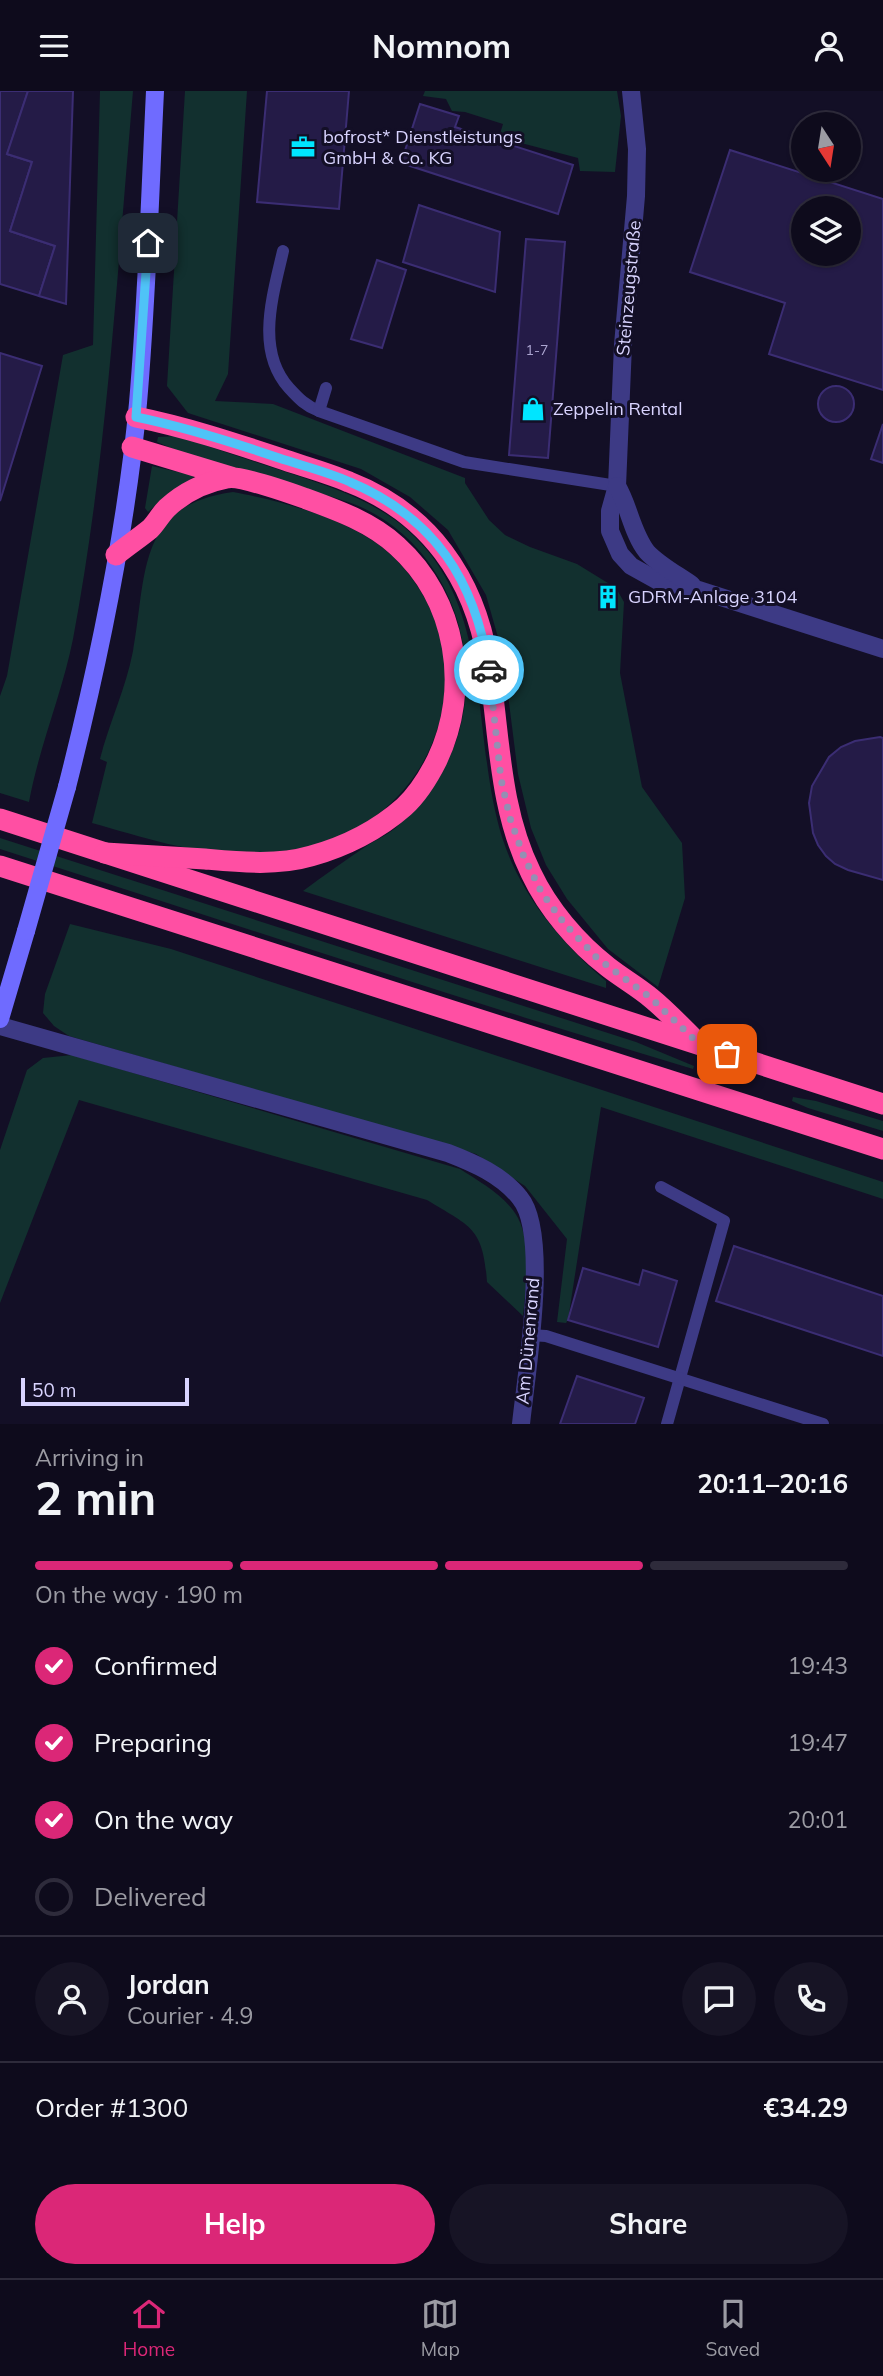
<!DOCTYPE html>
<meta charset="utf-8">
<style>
:root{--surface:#0e0b1c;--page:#171425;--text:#f1f3f6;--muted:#9b9ba3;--line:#2e2b3b;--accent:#db2777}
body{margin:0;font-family:Mulish,sans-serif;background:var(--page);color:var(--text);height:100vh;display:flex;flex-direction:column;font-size:26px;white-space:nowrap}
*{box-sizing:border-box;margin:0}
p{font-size:23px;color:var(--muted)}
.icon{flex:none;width:38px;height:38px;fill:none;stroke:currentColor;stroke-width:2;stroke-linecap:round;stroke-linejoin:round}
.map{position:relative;height:1333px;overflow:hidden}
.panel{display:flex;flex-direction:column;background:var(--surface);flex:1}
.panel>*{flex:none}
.needle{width:46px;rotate:168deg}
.tools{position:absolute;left:791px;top:21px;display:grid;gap:14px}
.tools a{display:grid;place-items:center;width:70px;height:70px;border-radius:50%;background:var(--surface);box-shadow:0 2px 5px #0004,0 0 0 2px var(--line);font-size:35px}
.scale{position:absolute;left:21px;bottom:18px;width:168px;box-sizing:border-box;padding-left:7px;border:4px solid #d9d4ff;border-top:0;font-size:19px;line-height:24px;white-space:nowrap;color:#d9d4ff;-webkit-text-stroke:5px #130f26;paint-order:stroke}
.pin{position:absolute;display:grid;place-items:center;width:60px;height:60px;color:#fff;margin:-30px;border-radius:14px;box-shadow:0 4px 10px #0006}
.courier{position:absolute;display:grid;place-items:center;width:70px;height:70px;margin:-35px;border:5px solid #4fc3f7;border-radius:50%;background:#fff;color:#222;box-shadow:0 2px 9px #0007}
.head em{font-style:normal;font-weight:700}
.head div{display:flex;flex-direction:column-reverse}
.head{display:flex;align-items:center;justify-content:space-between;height:119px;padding:0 35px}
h1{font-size:46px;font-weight:700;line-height:52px}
.bar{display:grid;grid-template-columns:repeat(4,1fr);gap:10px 7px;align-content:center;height:84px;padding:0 35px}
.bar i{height:9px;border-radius:5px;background:var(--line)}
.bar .current{background:var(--accent)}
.bar p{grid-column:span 4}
.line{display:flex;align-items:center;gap:18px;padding:0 35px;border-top:2px solid var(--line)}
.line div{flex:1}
.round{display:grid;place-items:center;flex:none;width:74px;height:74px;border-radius:37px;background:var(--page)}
ol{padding:0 35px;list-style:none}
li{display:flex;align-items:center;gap:21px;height:77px}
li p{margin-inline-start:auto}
li .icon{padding:7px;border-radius:50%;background:var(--accent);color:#fff;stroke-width:4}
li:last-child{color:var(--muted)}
li i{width:38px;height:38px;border:4px solid var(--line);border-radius:50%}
.cta{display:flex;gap:14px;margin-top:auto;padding:14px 35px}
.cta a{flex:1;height:80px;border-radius:42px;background:var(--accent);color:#fff;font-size:28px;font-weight:700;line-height:80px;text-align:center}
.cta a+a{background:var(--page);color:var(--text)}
header{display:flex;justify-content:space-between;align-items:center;height:91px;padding:0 35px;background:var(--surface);font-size:32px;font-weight:700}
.tabs{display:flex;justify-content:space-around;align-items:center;height:98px;border-top:2px solid var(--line);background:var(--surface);font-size:19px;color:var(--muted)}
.tabs a{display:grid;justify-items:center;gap:4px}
.tabs .current{color:var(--accent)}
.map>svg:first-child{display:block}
.green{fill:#12302f}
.building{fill:#241b47;stroke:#3b2d73;stroke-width:2;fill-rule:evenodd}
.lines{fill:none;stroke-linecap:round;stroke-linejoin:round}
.lane{stroke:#3d3a85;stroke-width:12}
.street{stroke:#3d3a85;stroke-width:18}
.secondary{stroke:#6f6bff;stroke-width:18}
.highway{stroke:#ff4fa3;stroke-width:21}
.secondary-bridge{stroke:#6f6bff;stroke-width:18}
.done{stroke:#948fb3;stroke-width:7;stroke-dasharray:0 12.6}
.route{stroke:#4fc3f7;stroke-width:9}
.labels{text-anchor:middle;stroke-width:6;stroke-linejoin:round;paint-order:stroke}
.number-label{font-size:14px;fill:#aca6d1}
.poi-label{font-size:18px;fill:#d9d4ff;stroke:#130f26;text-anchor:start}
.street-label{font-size:18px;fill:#d9d4ff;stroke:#130f26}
</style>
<header><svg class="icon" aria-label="menu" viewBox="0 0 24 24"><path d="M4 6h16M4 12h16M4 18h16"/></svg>Nomnom<svg class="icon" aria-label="person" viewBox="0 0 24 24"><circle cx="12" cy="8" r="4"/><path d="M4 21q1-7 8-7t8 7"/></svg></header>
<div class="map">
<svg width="883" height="1333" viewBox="0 0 883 1333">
<rect width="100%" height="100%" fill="#130f26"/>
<g class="green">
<path d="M100,0H133C117,183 107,367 73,548C62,603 39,656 29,711L0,702V605L7,585L63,264L93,254Z"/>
<polygon points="185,0 247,0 228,283 215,310 273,313 465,387 465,392 489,429 505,444 530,456 577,473 616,497 624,511 620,582 642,696 682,752 685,807 658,896 608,858 567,808 546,774 531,737 518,683 503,564 486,504 448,439 410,406 361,378 188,322 167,295"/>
<polygon points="425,0 617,0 621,25 615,81 580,80 578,67 499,46 503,33 465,21 452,20 446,8 423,5"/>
<path d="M178,345C215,358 252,370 289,382C325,394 363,406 395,429C497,504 469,639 502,746C520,803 561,852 606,890V897L303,800C324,784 346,769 368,754C380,747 394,740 403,730C427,706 450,673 459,641C482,558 448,462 371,421C349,409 324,404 300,397C261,385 222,373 183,362L157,351L158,346Z"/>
<polygon points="152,375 195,385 163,407 148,421 145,417"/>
<path d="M233,401C282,410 353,429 390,463C464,531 463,645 390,713C354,747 297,763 248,763C196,764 142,746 92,732L107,671L100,668C109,632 126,597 133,560C147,484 136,414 233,401Z"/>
<path d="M0,747L636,951L694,975L693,978C461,909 231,832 0,758Z"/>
<polygon points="70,833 171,858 883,1091 883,1108 601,1016 568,1229 566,1232 557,1231 567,1148 525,1095 476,1063 69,945 54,935 43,922 45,903"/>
<path d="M72,964L460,1078C480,1091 506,1105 518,1127C532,1154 526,1196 523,1225L487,1191C483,1136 471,1136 427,1109L79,1009L0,1212V1059L27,979L43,967Z"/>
<polygon points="793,1006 816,1010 883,1030 883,1040 808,1017 792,1010"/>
</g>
<g class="building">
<polygon points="0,0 28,0 7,63 32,71 10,140 55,155 39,205 0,193"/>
<polygon points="28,0 73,0 66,213 39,205 55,155 10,140 32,71 7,63"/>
<polygon points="267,0 349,0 339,118 257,111"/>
<polygon points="420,13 459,25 455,36 573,74 558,123 401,72"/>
<path d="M730,59L883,108V299L769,263L785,212L690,181ZM803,117H849V163H803Z"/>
<polygon points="419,114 500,141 495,201 403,171"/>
<polygon points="526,148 565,151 548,367 509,364"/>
<polygon points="377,169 406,179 382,257 351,248"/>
<polygon points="0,262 42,275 0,410"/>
<circle cx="836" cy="313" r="18"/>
<polygon points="883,333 883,372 871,368"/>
<polygon points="604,496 612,496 613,515 604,516"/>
<polygon points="880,646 883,647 883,789 848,779 835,773 826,765 818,754 813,742 809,712 812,695 829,666 841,656 855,650"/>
<polygon points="734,1155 883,1205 883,1265 716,1210"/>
<polygon points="583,1177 639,1194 643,1179 677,1190 658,1256 568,1229"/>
<polygon points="577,1285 644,1307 635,1333 560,1333"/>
</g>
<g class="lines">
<g class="lane">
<path d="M283,160C273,204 255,259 289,297C299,308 306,315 319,320"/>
<polyline points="326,297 319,320 464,371 617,395"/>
<polyline points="661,1096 724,1130 667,1333"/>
<polyline points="530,1244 546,1245 823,1333"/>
</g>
<g class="street">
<polyline points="631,0 637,58 636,105 623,254 617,395 610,420 610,440 620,463 631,475 658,490 699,499 883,558"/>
<path d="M617,395C629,415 632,442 647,461C659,474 678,484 692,494"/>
<path d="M0,935L448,1062C474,1072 502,1084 520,1107C550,1143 526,1284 521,1333"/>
</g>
<g class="secondary">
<path d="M67,696C99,570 126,442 138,312C147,208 150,104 155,0"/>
<polyline points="0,928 26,840"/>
</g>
<g class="highway">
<path d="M136,326C185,336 231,351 279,367C302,375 326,381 349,391C429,422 474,487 488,570C500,642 498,715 531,782C548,818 577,852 608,876C622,887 638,896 651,907C667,920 682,936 697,951"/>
<polyline points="132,356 231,386"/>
<polyline points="0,728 883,1013"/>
<path d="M105,762C138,764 172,766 205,768C239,771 277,775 311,765C344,756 378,739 404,716C417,704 429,685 437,669C471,598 457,509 397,455C371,431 337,419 304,407C290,402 239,384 227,387C205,391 183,402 167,417C160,424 156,432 150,438C139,447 127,455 116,464"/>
<polyline points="0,775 883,1058"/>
</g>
<polyline class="secondary-bridge" points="26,840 67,696"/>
</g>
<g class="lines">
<polyline class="done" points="489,579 501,688 510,727 524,766 542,802 564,832 597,867 651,907 701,955 727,963"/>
<path class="route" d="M148,152L136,326C185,336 232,351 279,367C303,375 328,381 350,391C435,427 475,489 489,579"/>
</g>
<defs>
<g id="office-bare" transform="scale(1.89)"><path d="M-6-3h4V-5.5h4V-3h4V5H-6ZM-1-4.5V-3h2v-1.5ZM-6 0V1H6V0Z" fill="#00e5ff" stroke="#130f26" stroke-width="2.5" paint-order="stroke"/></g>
<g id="shop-bare" transform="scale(1.89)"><path d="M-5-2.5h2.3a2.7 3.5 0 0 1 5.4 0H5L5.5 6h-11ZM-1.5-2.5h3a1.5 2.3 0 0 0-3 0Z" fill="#00e5ff" stroke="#130f26" stroke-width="2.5" paint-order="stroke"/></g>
<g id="building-bare" transform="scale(1.89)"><path d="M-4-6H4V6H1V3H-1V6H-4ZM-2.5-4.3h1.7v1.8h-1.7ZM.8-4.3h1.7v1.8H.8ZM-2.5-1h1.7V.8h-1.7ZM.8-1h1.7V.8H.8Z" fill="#00e5ff" stroke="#130f26" stroke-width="2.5" paint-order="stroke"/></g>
</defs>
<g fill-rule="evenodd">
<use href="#office-bare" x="303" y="56"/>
<use href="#shop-bare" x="533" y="318"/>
<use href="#building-bare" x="608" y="506"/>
</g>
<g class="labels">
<g class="number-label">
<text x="537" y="264">1-7</text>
</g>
<g class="poi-label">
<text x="323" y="52">bofrost* Dienstleistungs<tspan x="323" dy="21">GmbH &amp; Co. KG</tspan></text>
<text x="553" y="324">Zeppelin Rental</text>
<text x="628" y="512">GDRM-Anlage 3104</text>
</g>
<g class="street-label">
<text transform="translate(629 197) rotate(-85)" y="6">Steinzeugstraße</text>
<text transform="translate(528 1250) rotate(-85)" y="6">Am Dünenrand</text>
</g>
</g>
</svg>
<div class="tools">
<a><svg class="needle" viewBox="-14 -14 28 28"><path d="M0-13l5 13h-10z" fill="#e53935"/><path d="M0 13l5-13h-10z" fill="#9b9ba3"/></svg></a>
<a><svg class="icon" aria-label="layers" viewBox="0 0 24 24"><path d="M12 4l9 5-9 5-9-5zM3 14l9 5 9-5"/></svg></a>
</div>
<div class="scale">50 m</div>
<div class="pin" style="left:727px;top:963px;background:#ea580c"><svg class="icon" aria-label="bag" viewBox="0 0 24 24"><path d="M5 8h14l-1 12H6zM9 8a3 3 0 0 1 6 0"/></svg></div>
<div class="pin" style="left:148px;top:152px;background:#1f2937"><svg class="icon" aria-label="home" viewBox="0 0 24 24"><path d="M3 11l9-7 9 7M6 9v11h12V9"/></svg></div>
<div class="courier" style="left:489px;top:579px"><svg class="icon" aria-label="car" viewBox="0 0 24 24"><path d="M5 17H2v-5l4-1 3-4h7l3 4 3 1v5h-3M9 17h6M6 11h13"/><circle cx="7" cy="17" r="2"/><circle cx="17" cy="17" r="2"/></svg></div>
</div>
<section class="panel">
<div class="head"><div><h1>2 min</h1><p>Arriving in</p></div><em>20:11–20:16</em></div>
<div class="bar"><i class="current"></i><i class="current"></i><i class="current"></i><i></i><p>On the way · 190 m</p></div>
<ol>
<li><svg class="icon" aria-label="check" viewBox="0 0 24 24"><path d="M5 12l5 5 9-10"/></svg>Confirmed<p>19:43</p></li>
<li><svg class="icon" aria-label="check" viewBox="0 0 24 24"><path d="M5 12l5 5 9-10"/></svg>Preparing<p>19:47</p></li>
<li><svg class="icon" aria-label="check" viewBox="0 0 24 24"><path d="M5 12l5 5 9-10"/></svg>On the way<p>20:01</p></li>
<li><i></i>Delivered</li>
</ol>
<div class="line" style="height:126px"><a class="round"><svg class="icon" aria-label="person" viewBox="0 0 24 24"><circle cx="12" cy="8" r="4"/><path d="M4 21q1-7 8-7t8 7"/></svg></a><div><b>Jordan</b><p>Courier · 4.9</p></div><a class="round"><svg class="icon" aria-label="chat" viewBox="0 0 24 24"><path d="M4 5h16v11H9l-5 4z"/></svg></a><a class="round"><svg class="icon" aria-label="phone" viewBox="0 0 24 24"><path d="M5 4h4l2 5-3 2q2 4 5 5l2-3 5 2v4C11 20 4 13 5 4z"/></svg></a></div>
<div class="line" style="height:91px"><div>Order #1300</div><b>€34.29</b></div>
<div class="cta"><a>Help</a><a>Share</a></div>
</section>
<nav class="tabs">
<a class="current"><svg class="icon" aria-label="home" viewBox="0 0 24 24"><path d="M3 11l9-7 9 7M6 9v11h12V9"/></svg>Home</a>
<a><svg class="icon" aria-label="map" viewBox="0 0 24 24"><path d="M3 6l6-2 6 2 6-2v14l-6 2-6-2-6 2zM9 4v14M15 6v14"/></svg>Map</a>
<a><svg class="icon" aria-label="saved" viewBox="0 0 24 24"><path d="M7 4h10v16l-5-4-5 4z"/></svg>Saved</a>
</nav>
